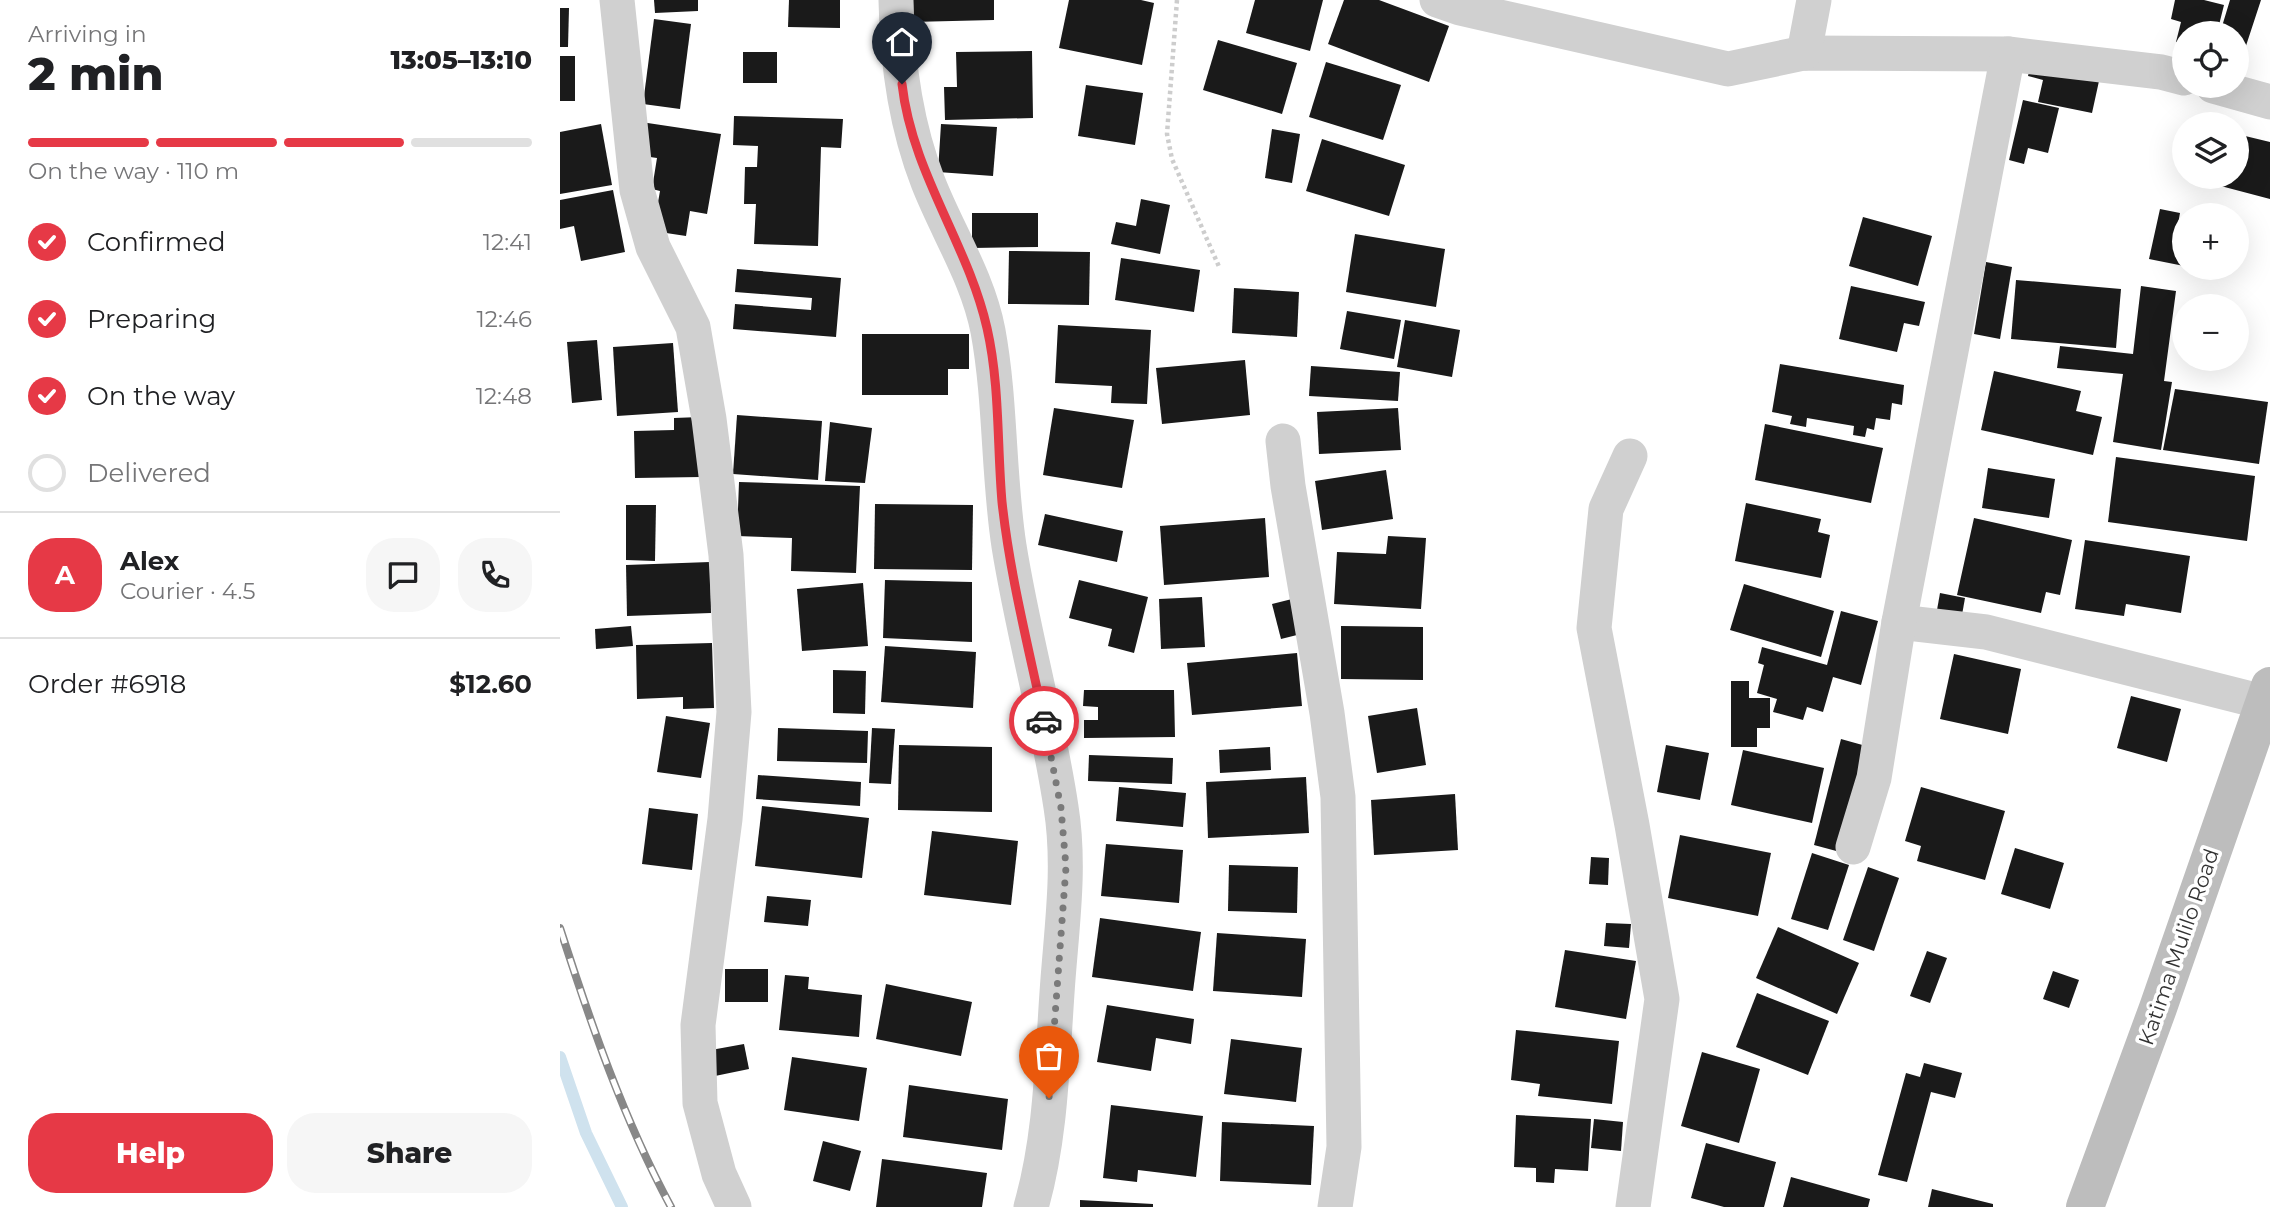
<!DOCTYPE html>
<meta charset="utf-8">
<style>
:root{--surface:#fff;--page:#f6f6f6;--text:#202124;--muted:#757577;--line:#e0e0e0;--accent:#e63946}
body{margin:0;font-family:Montserrat,sans-serif;background:var(--page);color:var(--text);height:100vh;display:flex;flex-direction:column;font-size:26px;white-space:nowrap}
*{box-sizing:border-box;margin:0}
p{font-size:23px;color:var(--muted)}
.icon{flex:none;width:38px;height:38px;fill:none;stroke:currentColor;stroke-width:2;stroke-linecap:round;stroke-linejoin:round}
.map{position:relative;flex:1;overflow:hidden}
.sheet{display:flex;flex-direction:column;background:var(--surface);width:560px}
.sheet>*{flex:none}
.fabs{position:absolute;left:1612px;top:21px;display:grid;gap:14px}
.fabs a{display:grid;place-items:center;width:77px;height:77px;border-radius:50%;background:var(--surface);box-shadow:0 7px 28px #0002;font-size:35px}
.pin{position:absolute;display:grid;place-items:center;width:60px;height:60px;color:#fff;margin:-72px -30px;border-radius:50% 50% 50% 0;rotate:-45deg;box-shadow:0 0 7px #0007}
.pin .icon{rotate:45deg}
.courier{position:absolute;display:grid;place-items:center;width:70px;height:70px;margin:-35px;border:5px solid #e63946;border-radius:50%;background:#fff;color:#222;box-shadow:0 2px 9px #0007}
.summary em{font-style:normal;font-weight:800}
.summary div{display:flex;flex-direction:column-reverse}
.summary{display:flex;align-items:center;justify-content:space-between;height:119px;padding:0 28px}
h1{font-size:46px;font-weight:800;line-height:52px}
.bar{display:grid;grid-template-columns:repeat(4,1fr);gap:10px 7px;align-content:center;height:84px;padding:0 28px}
.bar i{height:9px;border-radius:5px;background:var(--line)}
.bar .on{background:var(--accent)}
.bar p{grid-column:span 4}
.line{display:flex;align-items:center;gap:18px;padding:0 28px;border-top:2px solid var(--line)}
.line div{flex:1}
.round{display:grid;place-items:center;flex:none;width:74px;height:74px;border-radius:28px;background:var(--page)}
ol{padding:0 28px;list-style:none}
li{display:flex;align-items:center;gap:21px;height:77px}
li p{margin-inline-start:auto}
li .icon{padding:7px;border-radius:50%;background:var(--accent);color:#fff;stroke-width:4}
li:last-child{color:var(--muted)}
li i{width:38px;height:38px;border:4px solid var(--line);border-radius:50%}
.action{display:flex;gap:14px;margin-top:auto;padding:14px 28px}
.action a{flex:1;height:80px;border-radius:28px;background:var(--accent);color:#fff;font-size:28px;font-weight:800;line-height:80px;text-align:center}
.action a+a{background:var(--page);color:var(--text)}
main{display:flex;flex:1;min-height:0}
.map>svg:first-child{display:block}
.lines{fill:none;stroke-linecap:round;stroke-linejoin:round}
.stream{stroke:#cfe2ee;stroke-width:12}
.building{fill:#1a1a1a}
.path{stroke:#cdcdcd;stroke-width:4.5;stroke-dasharray:3.5 3.5;stroke-linecap:butt}
.minor{stroke:#d0d0d0;stroke-width:35}
.secondary{stroke:#bdbdbd;stroke-width:38}
.rail-casing{stroke:#888;stroke-width:8}
.rail{stroke:#fff;stroke-width:5;stroke-dasharray:16;stroke-linecap:butt}
.done{stroke:#7a7a7a;stroke-width:7;stroke-dasharray:0 12.6}
.route{stroke:#e63946;stroke-width:9}
.labels{text-anchor:middle;stroke-width:7;stroke-linejoin:round;paint-order:stroke}
.street-label{font-size:21px;fill:#333;stroke:#fff}
</style>
<main>
<section class="sheet">
<div class="summary"><div><h1>2 min</h1><p>Arriving in</p></div><em>13:05–13:10</em></div>
<div class="bar"><i class="on"></i><i class="on"></i><i class="on"></i><i></i><p>On the way · 110 m</p></div>
<ol>
<li><svg class="icon" aria-label="check" viewBox="0 0 24 24"><path d="M5 12l5 5 9-10"/></svg>Confirmed<p>12:41</p></li>
<li><svg class="icon" aria-label="check" viewBox="0 0 24 24"><path d="M5 12l5 5 9-10"/></svg>Preparing<p>12:46</p></li>
<li><svg class="icon" aria-label="check" viewBox="0 0 24 24"><path d="M5 12l5 5 9-10"/></svg>On the way<p>12:48</p></li>
<li><i></i>Delivered</li>
</ol>
<div class="line" style="height:126px"><b class="round" style="background:var(--accent);color:#fff">A</b><div><b>Alex</b><p>Courier · 4.5</p></div><a class="round"><svg class="icon" aria-label="chat" viewBox="0 0 24 24"><path d="M4 5h16v11H9l-5 4z"/></svg></a><a class="round"><svg class="icon" aria-label="phone" viewBox="0 0 24 24"><path d="M5 4h4l2 5-3 2q2 4 5 5l2-3 5 2v4C11 20 4 13 5 4z"/></svg></a></div>
<div class="line" style="height:91px"><div>Order #6918</div><b>$12.60</b></div>
<div class="action"><a>Help</a><a>Share</a></div>
</section>
<div class="map">
<svg width="1710" height="1207" viewBox="0 0 1710 1207">
<rect width="100%" height="100%" fill="#fff"/>
<g class="lines">
<polyline class="stream" points="0,1057 26,1133 62,1207"/>
</g>
<g class="building">
<polygon points="94,0 138,0 138,11 95,13"/>
<polygon points="229,0 280,0 280,28 228,27"/>
<polygon points="350,0 434,0 434,20 351,22"/>
<polygon points="509,0 581,0 594,3 582,65 499,48"/>
<polygon points="695,0 763,0 750,51 686,33"/>
<polygon points="784,0 819,0 889,26 869,82 768,44"/>
<polygon points="1615,0 1644,0 1664,5 1657,33 1624,33 1624,45 1616,42 1621,22 1611,19"/>
<polygon points="1670,0 1701,0 1681,61 1676,59 1676,33 1660,33"/>
<polygon points="0,8 9,8 8,47 0,47"/>
<polygon points="94,19 131,24 120,109 83,104"/>
<polygon points="658,40 737,63 722,114 643,90"/>
<polygon points="472,51 473,118 385,120 384,87 397,87 396,52"/>
<rect x="183" y="52" width="34" height="31"/>
<rect x="0" y="56" width="15" height="45"/>
<polygon points="766,62 841,85 823,140 749,117"/>
<polygon points="1471,63 1539,81 1532,113 1478,102 1483,80 1468,76"/>
<polygon points="526,85 583,93 575,145 518,136"/>
<polygon points="1463,100 1499,108 1488,153 1468,148 1464,164 1449,160"/>
<polygon points="174,116 283,119 281,148 261,147 258,246 194,244 196,204 184,204 185,167 197,167 198,146 173,145"/>
<polygon points="81,122 161,134 147,214 130,211 126,236 93,231 100,191 92,189 97,158 76,155"/>
<polygon points="41,124 52,185 0,194 0,132"/>
<polygon points="381,124 437,127 433,176 378,172"/>
<polygon points="712,129 740,134 732,183 705,178"/>
<polygon points="1681,135 1710,142 1710,199 1638,180 1639,177 1676,177 1676,154"/>
<polygon points="762,139 845,165 829,216 746,191"/>
<polygon points="53,190 65,252 21,261 14,226 0,229 0,200"/>
<polygon points="581,199 610,205 600,254 551,244 556,222 576,226"/>
<polygon points="1600,209 1620,213 1616,235 1624,237 1624,266 1589,259"/>
<polygon points="412,213 478,213 478,247 412,248"/>
<polygon points="1303,217 1372,236 1358,286 1289,266"/>
<polygon points="795,234 885,249 876,307 786,292"/>
<polygon points="449,251 530,252 529,305 448,304"/>
<polygon points="561,258 640,270 634,312 555,300"/>
<polygon points="1426,262 1452,267 1440,339 1414,334"/>
<polygon points="177,269 281,278 276,337 173,329 175,304 251,310 252,298 175,292"/>
<polygon points="1456,280 1561,289 1556,348 1451,339"/>
<polygon points="1291,286 1365,302 1359,326 1344,323 1337,352 1279,339"/>
<polygon points="1581,286 1616,291 1604,381 1612,382 1601,450 1553,442 1563,374 1497,368 1500,346 1573,354"/>
<polygon points="674,288 739,292 737,337 672,333"/>
<polygon points="787,311 841,320 834,359 780,349"/>
<polygon points="845,320 900,330 892,377 837,367"/>
<polygon points="498,325 591,330 587,404 551,403 552,386 495,383"/>
<polygon points="302,334 409,334 409,369 388,369 388,395 302,395"/>
<polygon points="37,340 42,400 12,403 7,342"/>
<polygon points="113,343 118,412 57,416 53,347"/>
<polygon points="685,360 690,415 602,424 596,368"/>
<polygon points="1220,364 1344,385 1342,405 1332,403 1330,420 1316,418 1314,430 1307,428 1305,437 1293,435 1294,426 1247,418 1246,427 1230,424 1232,416 1212,412"/>
<polygon points="751,366 840,372 838,401 749,396"/>
<polygon points="1434,371 1521,391 1516,411 1542,417 1533,455 1421,430"/>
<polygon points="1615,389 1708,402 1699,464 1603,450"/>
<polygon points="494,408 574,420 562,488 483,475"/>
<polygon points="838,408 841,450 759,454 757,412"/>
<polygon points="177,415 262,421 258,480 173,474"/>
<polygon points="140,417 141,477 75,478 74,431 114,430 114,418"/>
<polygon points="270,422 312,428 305,483 265,481"/>
<polygon points="1205,424 1323,448 1311,503 1195,480"/>
<polygon points="1556,457 1695,476 1687,541 1548,522"/>
<polygon points="1428,468 1495,479 1489,518 1422,508"/>
<polygon points="826,470 833,519 762,530 755,481"/>
<polygon points="179,482 300,486 296,573 231,571 232,538 177,536"/>
<polygon points="1186,503 1261,519 1258,532 1270,535 1261,578 1175,561"/>
<polygon points="315,504 413,505 412,570 314,569"/>
<polygon points="66,505 96,505 95,561 66,560"/>
<polygon points="485,514 563,531 557,562 478,545"/>
<polygon points="705,518 709,577 604,585 600,526"/>
<polygon points="1414,518 1512,540 1500,595 1486,592 1481,613 1397,595"/>
<polygon points="828,536 866,538 861,609 774,604 777,552 826,554"/>
<polygon points="1525,540 1630,556 1621,613 1566,604 1564,616 1515,609"/>
<polygon points="150,562 151,613 67,616 66,565"/>
<polygon points="325,580 412,582 412,642 323,638"/>
<polygon points="519,580 588,597 574,653 548,646 552,629 509,618"/>
<polygon points="303,583 308,646 242,651 237,589"/>
<polygon points="1184,584 1274,611 1261,657 1170,630"/>
<polygon points="1380,593 1405,598 1402,615 1377,610"/>
<polygon points="642,597 645,647 601,649 599,599"/>
<polygon points="736,598 745,633 721,639 712,604"/>
<polygon points="1281,611 1318,621 1301,685 1273,677 1263,712 1247,707 1243,720 1213,712 1217,699 1197,693 1204,665 1198,663 1202,647 1267,665"/>
<polygon points="71,626 73,646 36,649 35,629"/>
<polygon points="781,626 863,627 863,680 781,679"/>
<polygon points="152,643 154,708 123,709 123,697 77,699 76,645"/>
<polygon points="325,646 416,652 413,708 321,702"/>
<polygon points="737,653 742,706 632,715 627,663"/>
<polygon points="1394,654 1461,669 1448,734 1380,719"/>
<polygon points="273,670 306,671 305,714 273,713"/>
<polygon points="1171,681 1189,681 1189,698 1210,698 1210,728 1197,728 1197,747 1171,747"/>
<polygon points="524,690 614,690 615,737 524,738 524,720 538,720 538,707 523,706"/>
<polygon points="1571,696 1621,709 1607,762 1557,748"/>
<polygon points="857,708 866,765 817,773 808,716"/>
<polygon points="106,716 150,723 141,778 97,772"/>
<polygon points="218,728 308,731 307,763 217,761"/>
<polygon points="312,728 335,729 331,784 309,783"/>
<polygon points="1281,739 1306,746 1280,852 1254,845"/>
<polygon points="339,745 432,747 432,812 338,810"/>
<polygon points="1106,745 1149,753 1140,800 1097,792"/>
<polygon points="710,747 711,770 660,773 659,750"/>
<polygon points="1183,750 1264,768 1252,823 1171,805"/>
<polygon points="529,755 613,758 612,784 528,781"/>
<polygon points="198,775 301,782 300,806 196,799"/>
<polygon points="746,777 749,833 648,838 646,782"/>
<polygon points="559,787 626,793 623,827 556,821"/>
<polygon points="1361,787 1445,811 1425,880 1357,861 1361,846 1345,841"/>
<polygon points="895,794 898,850 814,855 811,800"/>
<polygon points="202,806 309,818 302,878 195,866"/>
<polygon points="89,808 138,814 132,870 82,864"/>
<polygon points="372,831 458,841 451,905 364,895"/>
<polygon points="1120,835 1211,853 1198,916 1108,898"/>
<polygon points="546,844 623,850 619,903 541,896"/>
<polygon points="1455,848 1504,863 1490,909 1441,894"/>
<polygon points="1252,853 1289,865 1268,930 1231,919"/>
<polygon points="1031,857 1049,858 1048,885 1029,884"/>
<polygon points="669,865 738,867 737,913 668,911"/>
<polygon points="1308,867 1339,878 1314,951 1283,940"/>
<polygon points="207,896 251,900 248,926 204,922"/>
<polygon points="540,918 641,932 633,991 532,977"/>
<polygon points="1046,923 1071,924 1069,948 1044,946"/>
<polygon points="1218,927 1299,963 1277,1014 1196,978"/>
<polygon points="657,933 746,939 742,997 653,991"/>
<polygon points="1005,950 1076,961 1066,1019 995,1007"/>
<polygon points="1367,951 1387,958 1370,1003 1350,996"/>
<rect x="165" y="969" width="43" height="33"/>
<polygon points="1493,971 1519,980 1509,1008 1483,999"/>
<polygon points="225,975 249,977 248,989 302,995 299,1037 219,1030"/>
<polygon points="326,984 412,1002 401,1056 316,1039"/>
<polygon points="1197,993 1269,1021 1248,1075 1176,1047"/>
<polygon points="547,1005 634,1019 631,1044 596,1038 591,1071 537,1062"/>
<polygon points="956,1030 1059,1041 1052,1104 978,1096 980,1084 951,1080"/>
<polygon points="671,1039 742,1048 736,1102 664,1094"/>
<polygon points="184,1044 189,1069 155,1076 151,1050"/>
<polygon points="1142,1052 1200,1069 1179,1143 1121,1126"/>
<polygon points="232,1057 307,1068 299,1121 224,1110"/>
<polygon points="1364,1063 1402,1073 1395,1098 1371,1092 1347,1182 1318,1175 1346,1073 1360,1077"/>
<polygon points="349,1085 448,1099 442,1150 343,1137"/>
<polygon points="551,1105 643,1116 636,1177 578,1170 577,1182 543,1178"/>
<polygon points="956,1115 1031,1119 1028,1171 995,1169 994,1183 976,1182 976,1168 954,1167"/>
<polygon points="1034,1119 1063,1122 1061,1151 1031,1148"/>
<polygon points="662,1122 754,1126 751,1185 660,1181"/>
<polygon points="263,1141 301,1151 290,1191 253,1181"/>
<polygon points="1146,1143 1216,1162 1204,1207 1164,1207 1131,1198"/>
<polygon points="322,1159 427,1173 422,1207 316,1207"/>
<polygon points="1231,1177 1310,1199 1308,1207 1223,1207"/>
<polygon points="1372,1189 1433,1204 1433,1207 1368,1207"/>
<polygon points="520,1200 593,1204 593,1207 520,1207"/>
</g>
<g class="lines">
<polyline class="path" points="617,0 607,134 612,159 660,269"/>
<g class="minor">
<polyline points="57,0 77,190 93,247 133,327 149,419 166,555 174,712 165,819 138,1025 140,1103 159,1174 174,1207"/>
<path d="M336,0C337,63 345,123 368,182C387,231 418,278 428,331C441,402 438,475 449,546C463,634 488,720 501,807C511,869 501,931 497,993C492,1064 491,1137 471,1207"/>
<polyline points="877,0 900,8 1168,69 1244,53 1448,54 1601,72 1624,78"/>
<polyline points="1244,53 1254,0"/>
<polyline points="1653,86 1710,102"/>
<polyline points="723,441 728,486 767,713 778,797 784,1147 775,1207"/>
<polyline points="1070,456 1046,509 1034,628 1072,825 1102,999 1073,1207"/>
<polyline points="1339,622 1426,632 1703,702"/>
<polyline points="1293,847 1314,778 1339,622 1448,54"/>
</g>
<polyline class="secondary" points="1525,1207 1598,1008 1710,686"/>
<g class="rail-casing">
<path id="rail" d="M0,928C31,1024 63,1118 111,1207"/>
</g>
<use href="#rail" class="rail"/>
</g>
<g class="lines">
<polyline class="done" points="484,721 501,808 506,867 489,1098"/>
<path class="route" d="M342,84C352,173 408,244 427,328C440,385 437,445 442,502C450,576 469,649 484,721"/>
</g>
<g class="labels">
<g class="street-label">
<text transform="translate(1619 947) rotate(-71)" y="7">Katima Mulilo Road</text>
</g>
</g>
</svg>
<div class="fabs">
<a><svg class="icon" aria-label="locate" viewBox="0 0 24 24"><circle cx="12" cy="12" r="6"/><path d="M12 2v4M12 18v4M2 12h4M18 12h4"/></svg></a>
<a><svg class="icon" aria-label="layers" viewBox="0 0 24 24"><path d="M12 4l9 5-9 5-9-5zM3 14l9 5 9-5"/></svg></a>
<a>+</a>
<a>−</a>
</div>
<div class="pin" style="left:489px;top:1098px;background:#ea580c"><svg class="icon" aria-label="bag" viewBox="0 0 24 24"><path d="M5 8h14l-1 12H6zM9 8a3 3 0 0 1 6 0"/></svg></div>
<div class="pin" style="left:342px;top:84px;background:#1f2937"><svg class="icon" aria-label="home" viewBox="0 0 24 24"><path d="M3 11l9-7 9 7M6 9v11h12V9"/></svg></div>
<div class="courier" style="left:484px;top:721px"><svg class="icon" aria-label="car" viewBox="0 0 24 24"><path d="M5 17H2v-5l4-1 3-4h7l3 4 3 1v5h-3M9 17h6M6 11h13"/><circle cx="7" cy="17" r="2"/><circle cx="17" cy="17" r="2"/></svg></div>
</div>
</main>
